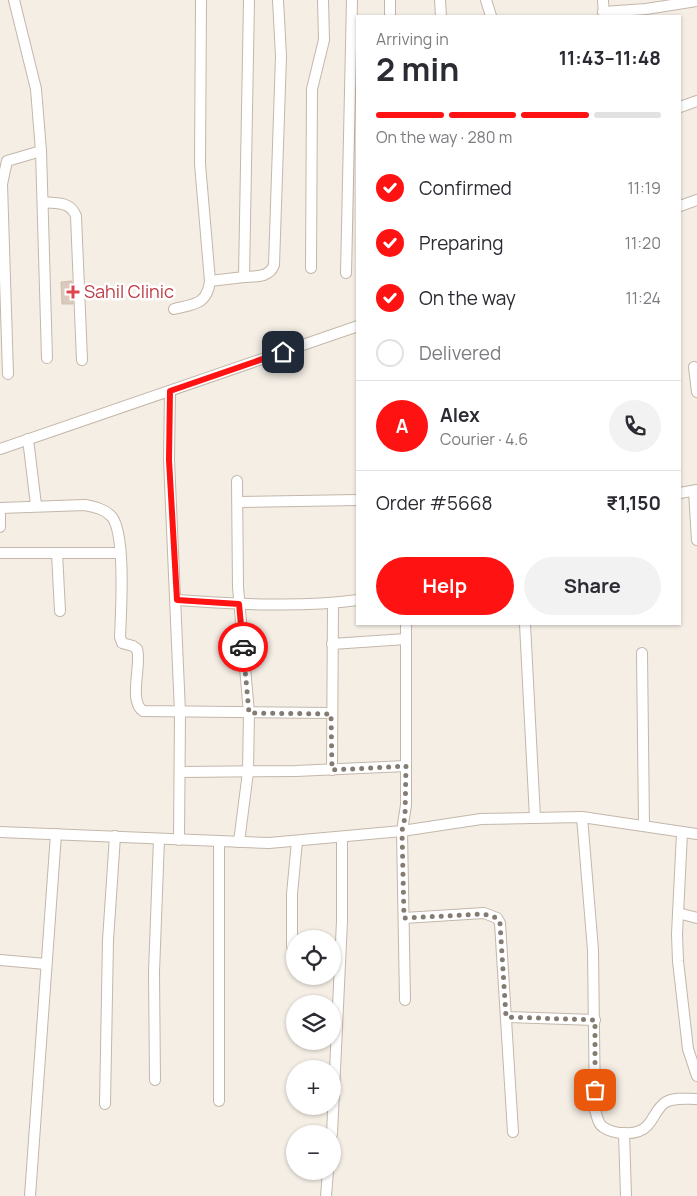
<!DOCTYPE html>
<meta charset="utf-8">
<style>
:root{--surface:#fff;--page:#f2f2f3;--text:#2b2b33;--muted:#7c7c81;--line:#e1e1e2;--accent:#ff1312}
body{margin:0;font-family:Manrope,sans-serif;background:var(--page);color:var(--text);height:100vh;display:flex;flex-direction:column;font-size:19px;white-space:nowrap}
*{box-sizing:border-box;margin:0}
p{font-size:16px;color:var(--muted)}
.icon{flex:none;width:28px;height:28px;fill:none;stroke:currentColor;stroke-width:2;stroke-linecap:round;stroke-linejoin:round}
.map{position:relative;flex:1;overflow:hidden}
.panel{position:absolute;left:356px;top:15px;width:325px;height:610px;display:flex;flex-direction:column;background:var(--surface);border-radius:0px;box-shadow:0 1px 4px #0004}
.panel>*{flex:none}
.buttons{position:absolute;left:286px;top:930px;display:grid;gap:10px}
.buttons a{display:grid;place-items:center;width:55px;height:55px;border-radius:50%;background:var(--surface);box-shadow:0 1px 4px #0004;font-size:25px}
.pin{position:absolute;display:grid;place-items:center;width:42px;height:42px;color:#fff;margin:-21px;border-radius:10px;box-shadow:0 2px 8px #0006}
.courier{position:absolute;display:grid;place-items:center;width:50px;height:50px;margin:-25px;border:4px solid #ff1312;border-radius:50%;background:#fff;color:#222;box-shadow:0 1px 6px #0007}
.overview em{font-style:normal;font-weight:700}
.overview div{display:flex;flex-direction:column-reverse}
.overview{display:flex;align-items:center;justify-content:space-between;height:85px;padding:0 20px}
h1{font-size:32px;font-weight:700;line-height:38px}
.bar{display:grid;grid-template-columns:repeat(4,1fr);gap:8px 5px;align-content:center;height:60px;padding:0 20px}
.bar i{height:6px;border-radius:4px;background:var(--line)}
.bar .current{background:var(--accent)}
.bar p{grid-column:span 4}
.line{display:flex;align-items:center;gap:12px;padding:0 20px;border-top:1px solid var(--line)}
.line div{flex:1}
.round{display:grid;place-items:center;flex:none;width:52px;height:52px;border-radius:26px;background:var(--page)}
ol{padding:0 20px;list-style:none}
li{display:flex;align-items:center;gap:15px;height:55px}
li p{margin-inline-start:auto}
li .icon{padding:5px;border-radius:50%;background:var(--accent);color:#fff;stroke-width:4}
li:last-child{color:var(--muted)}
li i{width:28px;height:28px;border:2px solid var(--line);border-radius:50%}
.button{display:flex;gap:10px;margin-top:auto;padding:10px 20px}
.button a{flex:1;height:58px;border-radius:30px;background:var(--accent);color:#fff;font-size:20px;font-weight:700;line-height:58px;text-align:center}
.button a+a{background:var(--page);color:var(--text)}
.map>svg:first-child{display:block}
.building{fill:#dacabd;stroke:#d3beac}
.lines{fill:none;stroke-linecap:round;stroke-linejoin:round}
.minor-casing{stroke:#c4b7aa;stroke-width:12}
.minor{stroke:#fff;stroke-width:10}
.done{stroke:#847b72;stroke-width:5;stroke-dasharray:0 9}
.route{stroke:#ff1312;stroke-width:6}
.health-dot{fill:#e0444e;stroke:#fff;stroke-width:2}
.labels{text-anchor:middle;stroke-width:5;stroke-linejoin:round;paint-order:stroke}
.health-label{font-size:18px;fill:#be3a42;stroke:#fff;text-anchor:start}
</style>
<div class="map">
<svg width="697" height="1196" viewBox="0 0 697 1196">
<rect width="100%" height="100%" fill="#f4eee5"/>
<polygon class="building" points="72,281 73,304 62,304 61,282"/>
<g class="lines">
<g class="minor-casing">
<g id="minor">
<polyline points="14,0 36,89 41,151 47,358"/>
<polyline points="201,0 200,164 210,281"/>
<polyline points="440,0 441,16"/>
<polyline points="486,0 491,16"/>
<polyline points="603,0 604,16"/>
<polyline points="603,12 646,9 697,1"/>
<polyline points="390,16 390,0"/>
<polyline points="680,107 697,101"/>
<path d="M43,202C57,204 70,201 76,216L82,360"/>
<polyline points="680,206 697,200"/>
<polyline points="311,268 312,89 324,40 323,0"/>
<polyline points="346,273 352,0"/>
<path d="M244,277C256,276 269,278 274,265L281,56L278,0"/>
<path d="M174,309C194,304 207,305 210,281L244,277L249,0"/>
<polyline points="694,367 697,392"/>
<polyline points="8,374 2,184 7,161 41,151"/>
<polyline points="170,391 169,460 180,712 179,840"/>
<polyline points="28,439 36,505"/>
<polyline points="0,449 358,326"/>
<polyline points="237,481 238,587 249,713 248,772 239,842"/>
<polyline points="694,491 697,540"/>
<polyline points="680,493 697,490"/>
<polyline points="238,502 358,500"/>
<path d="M0,508L85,505C95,507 105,509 112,517C126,535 121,612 120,637L122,643L133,646L137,649C142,665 128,701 143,711L331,713"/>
<polyline points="0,527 0,508"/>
<polyline points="0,553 120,553"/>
<polyline points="57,553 60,611"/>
<path d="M177,600C237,604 298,608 358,600"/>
<polyline points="525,624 535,818"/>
<polyline points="332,644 406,639"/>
<polyline points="642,653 644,825"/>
<polyline points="332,770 333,603"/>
<polyline points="180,772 296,771 406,766"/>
<path d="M582,817L593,950L595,1110C597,1116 598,1124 603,1127C614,1135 638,1136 647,1126C654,1119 657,1107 666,1102C675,1097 688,1099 697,1099"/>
<polyline points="0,832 269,843 402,831 481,819 582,817 697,834"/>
<polyline points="682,833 677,934 678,961 688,1049 697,1076"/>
<polyline points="219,842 219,1101"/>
<polyline points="678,913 697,918"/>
<polyline points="404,918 484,913 497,918 500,923 513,1132"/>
<polyline points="292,946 292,894 297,841"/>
<polyline points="0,960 46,964"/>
<polyline points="405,1000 402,831 406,805 406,624"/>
<polyline points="506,1017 595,1020"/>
<polyline points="155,1080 154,972 159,839"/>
<polyline points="105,1104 108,940 115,836"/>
<polyline points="624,1133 626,1196"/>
<polyline points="332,1134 342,921 342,837"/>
<polyline points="30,1196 56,834"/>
<polyline points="326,1196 328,1171"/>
</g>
</g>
<use href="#minor" class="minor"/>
</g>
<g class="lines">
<polyline class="done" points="243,647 249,713 331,714 332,770 406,766 405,817 402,831 404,918 484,914 497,918 500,923 506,1017 595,1020 595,1090"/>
<polyline class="route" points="243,647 239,604 177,600 169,460 170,391 283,352"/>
</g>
<path class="health-dot" d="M70.5 284.5h5v5h5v5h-5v5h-5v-5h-5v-5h5z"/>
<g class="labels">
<g class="health-label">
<text x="84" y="298">Sahil Clinic</text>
</g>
</g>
</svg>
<div class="buttons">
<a><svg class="icon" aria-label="locate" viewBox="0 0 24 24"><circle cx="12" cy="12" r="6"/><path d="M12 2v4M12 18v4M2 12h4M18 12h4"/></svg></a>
<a><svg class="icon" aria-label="layers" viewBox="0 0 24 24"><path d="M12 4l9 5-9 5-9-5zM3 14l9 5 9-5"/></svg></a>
<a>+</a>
<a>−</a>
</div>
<div class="pin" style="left:595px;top:1090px;background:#ea580c"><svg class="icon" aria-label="bag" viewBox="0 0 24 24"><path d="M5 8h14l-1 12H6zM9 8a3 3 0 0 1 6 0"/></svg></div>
<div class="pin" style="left:283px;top:352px;background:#1f2937"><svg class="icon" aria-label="home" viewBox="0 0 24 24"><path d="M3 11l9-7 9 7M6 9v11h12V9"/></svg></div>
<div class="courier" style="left:243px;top:647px"><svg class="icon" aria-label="car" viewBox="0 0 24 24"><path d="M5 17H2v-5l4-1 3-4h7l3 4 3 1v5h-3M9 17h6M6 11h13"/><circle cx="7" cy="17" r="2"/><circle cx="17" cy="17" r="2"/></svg></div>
<section class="panel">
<div class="overview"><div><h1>2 min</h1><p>Arriving in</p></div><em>11:43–11:48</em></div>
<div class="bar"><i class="current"></i><i class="current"></i><i class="current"></i><i></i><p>On the way · 280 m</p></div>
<ol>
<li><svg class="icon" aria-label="check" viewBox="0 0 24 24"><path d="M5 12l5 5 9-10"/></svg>Confirmed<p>11:19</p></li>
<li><svg class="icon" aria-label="check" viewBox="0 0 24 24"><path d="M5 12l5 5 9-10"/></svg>Preparing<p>11:20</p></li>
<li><svg class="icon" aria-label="check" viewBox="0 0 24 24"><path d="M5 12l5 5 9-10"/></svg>On the way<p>11:24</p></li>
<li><i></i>Delivered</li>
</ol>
<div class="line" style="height:90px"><b class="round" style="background:var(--accent);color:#fff">A</b><div><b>Alex</b><p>Courier · 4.6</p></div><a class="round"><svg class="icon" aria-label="phone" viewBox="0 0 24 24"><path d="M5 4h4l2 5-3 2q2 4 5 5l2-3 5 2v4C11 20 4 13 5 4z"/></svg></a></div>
<div class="line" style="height:65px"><div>Order #5668</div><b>₹1,150</b></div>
<div class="button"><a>Help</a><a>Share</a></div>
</section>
</div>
